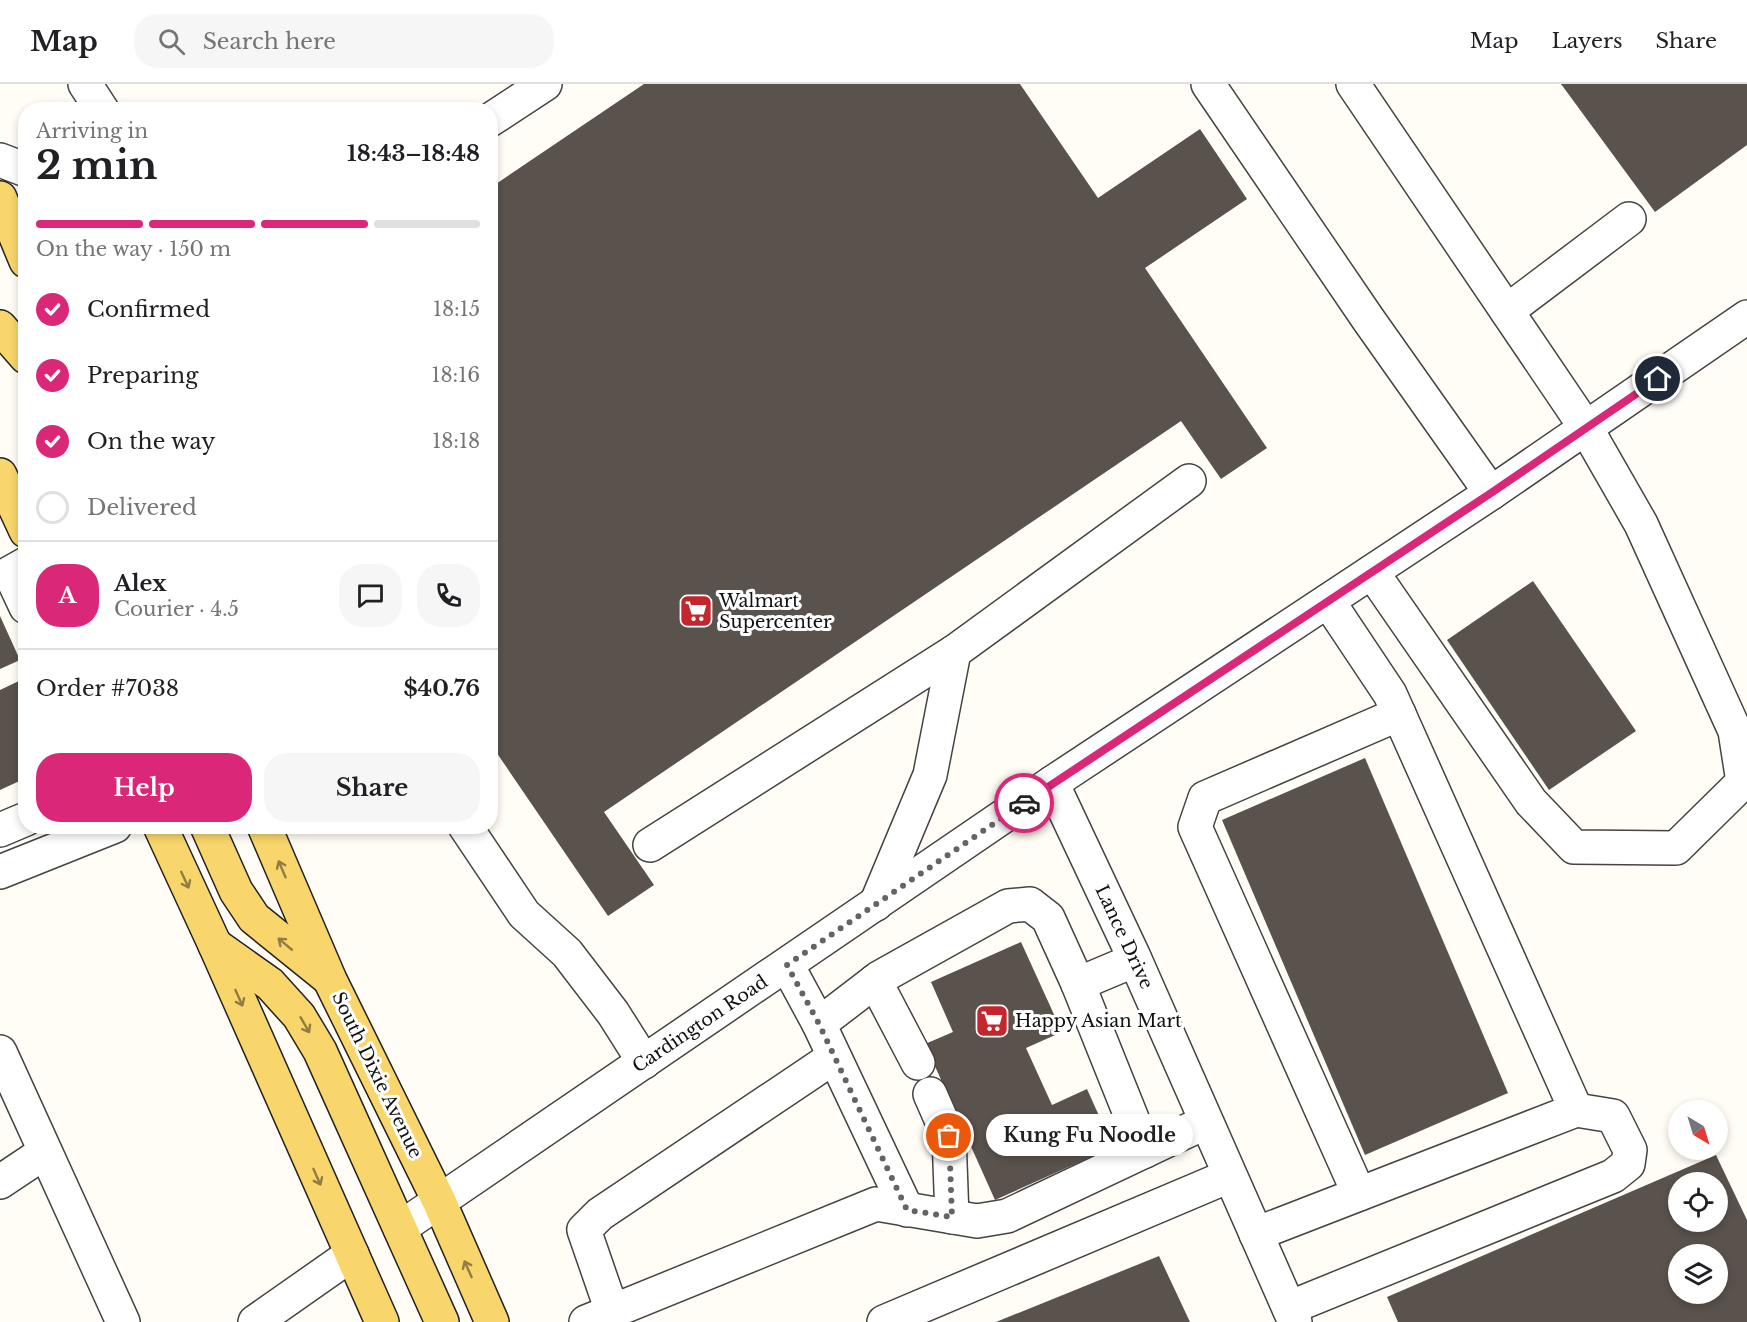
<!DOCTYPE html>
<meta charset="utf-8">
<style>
:root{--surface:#fff;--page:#f6f6f6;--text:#202124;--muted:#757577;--line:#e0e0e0;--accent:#db2777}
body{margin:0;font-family:"Libre Baskerville",serif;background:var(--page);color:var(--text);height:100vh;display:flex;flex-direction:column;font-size:22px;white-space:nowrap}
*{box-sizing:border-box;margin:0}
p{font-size:20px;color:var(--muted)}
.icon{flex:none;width:33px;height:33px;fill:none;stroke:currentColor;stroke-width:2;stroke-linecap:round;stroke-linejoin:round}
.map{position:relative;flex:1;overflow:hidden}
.panel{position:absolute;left:18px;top:18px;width:480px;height:732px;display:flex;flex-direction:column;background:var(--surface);border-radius:24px;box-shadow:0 3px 9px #0003}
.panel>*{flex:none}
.needle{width:39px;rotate:142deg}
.fabs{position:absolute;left:1668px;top:1016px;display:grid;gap:12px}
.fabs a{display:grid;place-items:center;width:60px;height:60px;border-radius:50%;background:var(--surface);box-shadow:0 3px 9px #0003;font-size:30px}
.pin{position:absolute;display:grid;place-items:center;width:51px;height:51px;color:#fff;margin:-26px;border:3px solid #fff;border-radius:50%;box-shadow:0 2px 6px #0007}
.courier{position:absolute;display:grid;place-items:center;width:60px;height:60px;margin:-30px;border:4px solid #db2777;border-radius:50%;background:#fff;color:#222;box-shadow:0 2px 8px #0007}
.bubble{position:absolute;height:42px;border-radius:21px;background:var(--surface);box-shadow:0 3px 9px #0003;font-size:20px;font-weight:700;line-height:42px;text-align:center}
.head em{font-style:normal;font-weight:700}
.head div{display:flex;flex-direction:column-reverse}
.head{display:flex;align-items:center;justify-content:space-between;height:102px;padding:0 18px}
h1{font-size:39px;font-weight:700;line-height:45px}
.bar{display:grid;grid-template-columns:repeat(4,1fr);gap:9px 6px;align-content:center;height:72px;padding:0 18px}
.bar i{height:8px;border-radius:4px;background:var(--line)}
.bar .current{background:var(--accent)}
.bar p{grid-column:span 4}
.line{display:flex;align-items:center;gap:15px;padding:0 18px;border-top:2px solid var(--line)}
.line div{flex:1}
.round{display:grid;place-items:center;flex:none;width:63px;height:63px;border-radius:24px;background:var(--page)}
ol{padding:0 18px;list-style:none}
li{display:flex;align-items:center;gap:18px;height:66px}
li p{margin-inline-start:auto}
li .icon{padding:6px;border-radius:50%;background:var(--accent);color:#fff;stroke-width:4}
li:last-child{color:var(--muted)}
li i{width:33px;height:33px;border:3px solid var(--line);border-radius:50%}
.primary-button{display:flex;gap:12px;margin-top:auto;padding:12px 18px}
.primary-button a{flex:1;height:69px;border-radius:24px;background:var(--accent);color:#fff;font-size:24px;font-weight:700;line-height:69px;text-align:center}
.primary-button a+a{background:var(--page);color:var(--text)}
header{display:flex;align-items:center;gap:36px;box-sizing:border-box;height:84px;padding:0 30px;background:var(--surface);border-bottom:2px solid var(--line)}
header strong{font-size:28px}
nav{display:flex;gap:33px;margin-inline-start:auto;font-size:21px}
.search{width:420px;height:54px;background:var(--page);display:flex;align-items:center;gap:15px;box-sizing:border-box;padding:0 21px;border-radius:24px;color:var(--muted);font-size:22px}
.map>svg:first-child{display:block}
.building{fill:#5a524d;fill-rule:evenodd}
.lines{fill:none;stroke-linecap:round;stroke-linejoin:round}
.minor-casing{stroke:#444;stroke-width:36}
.major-casing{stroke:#222;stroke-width:36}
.minor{stroke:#fff;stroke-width:33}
.major{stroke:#f9d66b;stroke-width:33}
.oneway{stroke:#917d42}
.done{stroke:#646461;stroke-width:6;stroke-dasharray:0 10.8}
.route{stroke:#db2777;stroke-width:8}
.labels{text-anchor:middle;stroke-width:6;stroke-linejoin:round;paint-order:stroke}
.poi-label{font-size:18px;fill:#111;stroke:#fff;text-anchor:start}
.street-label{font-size:18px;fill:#111;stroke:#fff}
</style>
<header>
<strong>Map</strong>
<div class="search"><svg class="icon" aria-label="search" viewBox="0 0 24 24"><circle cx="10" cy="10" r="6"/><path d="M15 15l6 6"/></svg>Search here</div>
<nav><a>Map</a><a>Layers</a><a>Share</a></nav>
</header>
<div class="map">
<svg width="1747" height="1238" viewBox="0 0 1747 1238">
<rect width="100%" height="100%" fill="#fffdf5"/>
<g class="building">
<polygon points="644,0 1020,0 1098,114 1200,45 1247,115 1145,184 1267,364 1221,395 1181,337 604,728 654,801 608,832 490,659 490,104"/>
<polygon points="1561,0 1747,0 1747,61 1655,128"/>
<polygon points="1533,497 1636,647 1549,706 1447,556"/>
<polygon points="0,532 20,576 0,585"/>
<polygon points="21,596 26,606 26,694 0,706 0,606"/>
<polygon points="1365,674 1508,1009 1365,1071 1222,736"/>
<polygon points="1021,858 1062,948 1026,964 1052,1021 1087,1005 1113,1063 995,1116 925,960 953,948 931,898"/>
<path d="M1716,1071L1747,1136V1238H1398L1387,1213ZM1678,1098H1718V1137H1678ZM1678,1170H1718V1209H1678Z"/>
<polygon points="1159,1172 1190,1238 996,1238"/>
</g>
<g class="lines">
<g class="minor-casing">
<g id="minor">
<polyline points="85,0 102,26"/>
<polyline points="1208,0 1368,235 1491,409"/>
<polyline points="1353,0 1586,344 1641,440 1735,647 1743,698 1676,764 1574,763 1531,718 1372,488"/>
<polyline points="490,36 545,0"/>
<polyline points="0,76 26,86"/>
<polyline points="1507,227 1629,135"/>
<polyline points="26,480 10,489 26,523"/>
<polyline points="1052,699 1133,871 1295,1238"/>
<polyline points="465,742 524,830 567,869 613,929 644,978"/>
<polyline points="0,746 26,735"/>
<polyline points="650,761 954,568"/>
<polyline points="0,788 115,742"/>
<polyline points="876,820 930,691 954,568 1189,397"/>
<polyline points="787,881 819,940"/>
<polyline points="875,897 918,979"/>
<polyline points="1078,900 1135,876"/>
<polyline points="0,968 123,1238"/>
<polyline points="930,1010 941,1035"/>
<polyline points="949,1052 952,1133"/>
<polyline points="0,1098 45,1068"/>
<polyline points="1359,1110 1195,743 1205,714 1399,630"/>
<polyline points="907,1126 819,940 879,894 1008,822 1030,820 1048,834 1078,900 1145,1067"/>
<polyline points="400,1144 1052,699 1491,409 1747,233"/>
<polyline points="1256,1150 1576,1026 1390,610 1328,517"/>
<polyline points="1289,1224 1613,1092 1628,1080 1630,1066 1613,1032 1576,1026"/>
<polyline points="612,1227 584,1146 600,1130 834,973"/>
<polyline points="255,1238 352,1170"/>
<polyline points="586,1238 876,1120 977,1137 1007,1132 1206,1038"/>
<polyline points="884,1238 1229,1092"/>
</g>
</g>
<g class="major-casing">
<g id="major">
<polyline points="0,114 26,177"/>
<polyline points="0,243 26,273"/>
<polyline points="0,391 26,447"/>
<polyline points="160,742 215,861 382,1238"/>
<polyline points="207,742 236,807 254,834 327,893"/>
<polyline points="264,742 330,896 439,1117 492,1238"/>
<polyline points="215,861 270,900 299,932 320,967 442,1238"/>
</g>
</g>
<use href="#minor" class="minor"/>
<use href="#major" class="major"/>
</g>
<defs><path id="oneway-shaft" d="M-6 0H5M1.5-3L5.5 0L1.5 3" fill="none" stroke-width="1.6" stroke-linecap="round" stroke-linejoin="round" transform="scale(1.5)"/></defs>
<g class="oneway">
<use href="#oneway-shaft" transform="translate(282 785) rotate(-113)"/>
<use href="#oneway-shaft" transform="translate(185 796) rotate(65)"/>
<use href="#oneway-shaft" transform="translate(285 860) rotate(-140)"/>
<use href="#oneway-shaft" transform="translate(239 914) rotate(66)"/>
<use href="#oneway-shaft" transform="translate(305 941) rotate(60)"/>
<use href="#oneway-shaft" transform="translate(317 1093) rotate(66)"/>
<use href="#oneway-shaft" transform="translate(468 1185) rotate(-114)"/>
</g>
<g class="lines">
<polyline class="done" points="949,1052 952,1133 907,1126 819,940 787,881 1024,719"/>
<polyline class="route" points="1024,719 1491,409 1658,295"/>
</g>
<defs>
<g id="supermarket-square" transform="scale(1.725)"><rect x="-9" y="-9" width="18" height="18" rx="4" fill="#c4262e" stroke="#fff"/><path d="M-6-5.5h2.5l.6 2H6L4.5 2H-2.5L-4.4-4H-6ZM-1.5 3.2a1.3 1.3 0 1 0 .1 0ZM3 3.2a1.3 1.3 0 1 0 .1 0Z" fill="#fff"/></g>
</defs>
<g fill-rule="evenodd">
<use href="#supermarket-square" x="696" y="527"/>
<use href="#supermarket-square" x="992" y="937"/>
</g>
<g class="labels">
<g class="poi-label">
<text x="719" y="523">Walmart<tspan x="719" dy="21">Supercenter</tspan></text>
<text x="1015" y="943">Happy Asian Mart</text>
</g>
<g class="street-label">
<text transform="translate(1124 853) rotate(65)" y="6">Lance Drive</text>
<text transform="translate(700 940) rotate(-34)" y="6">Cardington Road</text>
<text transform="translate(377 991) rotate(64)" y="6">South Dixie Avenue</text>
</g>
</g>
</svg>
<div class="fabs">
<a><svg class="needle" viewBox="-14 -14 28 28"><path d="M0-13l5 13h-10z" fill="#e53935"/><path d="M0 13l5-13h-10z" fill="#757577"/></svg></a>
<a><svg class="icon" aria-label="locate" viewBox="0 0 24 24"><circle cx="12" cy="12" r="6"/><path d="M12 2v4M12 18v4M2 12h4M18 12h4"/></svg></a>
<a><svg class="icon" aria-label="layers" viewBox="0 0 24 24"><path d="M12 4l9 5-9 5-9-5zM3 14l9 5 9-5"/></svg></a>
</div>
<div class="pin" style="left:949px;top:1052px;background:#ea580c"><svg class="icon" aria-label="bag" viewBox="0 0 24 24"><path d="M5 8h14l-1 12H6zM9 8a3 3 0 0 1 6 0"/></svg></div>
<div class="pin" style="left:1658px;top:295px;background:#1f2937"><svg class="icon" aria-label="home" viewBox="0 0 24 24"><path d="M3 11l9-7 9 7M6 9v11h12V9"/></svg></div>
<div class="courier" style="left:1024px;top:719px"><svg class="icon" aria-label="car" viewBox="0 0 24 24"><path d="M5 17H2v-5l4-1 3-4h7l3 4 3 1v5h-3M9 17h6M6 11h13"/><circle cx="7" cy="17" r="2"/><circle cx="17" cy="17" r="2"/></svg></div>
<div class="bubble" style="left:986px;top:1030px;width:207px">Kung Fu Noodle</div>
<section class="panel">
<div class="head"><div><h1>2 min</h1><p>Arriving in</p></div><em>18:43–18:48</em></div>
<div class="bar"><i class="current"></i><i class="current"></i><i class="current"></i><i></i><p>On the way · 150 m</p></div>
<ol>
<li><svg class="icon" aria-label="check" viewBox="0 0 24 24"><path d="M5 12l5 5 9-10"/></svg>Confirmed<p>18:15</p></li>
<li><svg class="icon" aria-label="check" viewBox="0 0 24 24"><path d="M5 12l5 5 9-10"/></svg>Preparing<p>18:16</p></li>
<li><svg class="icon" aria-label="check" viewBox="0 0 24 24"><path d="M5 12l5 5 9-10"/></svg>On the way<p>18:18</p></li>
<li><i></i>Delivered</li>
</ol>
<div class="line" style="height:108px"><b class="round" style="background:var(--accent);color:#fff">A</b><div><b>Alex</b><p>Courier · 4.5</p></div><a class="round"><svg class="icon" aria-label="chat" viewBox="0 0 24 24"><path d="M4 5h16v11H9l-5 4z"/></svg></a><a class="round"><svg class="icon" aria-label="phone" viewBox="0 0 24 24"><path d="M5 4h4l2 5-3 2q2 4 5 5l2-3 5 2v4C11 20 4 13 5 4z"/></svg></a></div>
<div class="line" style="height:78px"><div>Order #7038</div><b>$40.76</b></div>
<div class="primary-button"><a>Help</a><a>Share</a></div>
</section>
</div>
